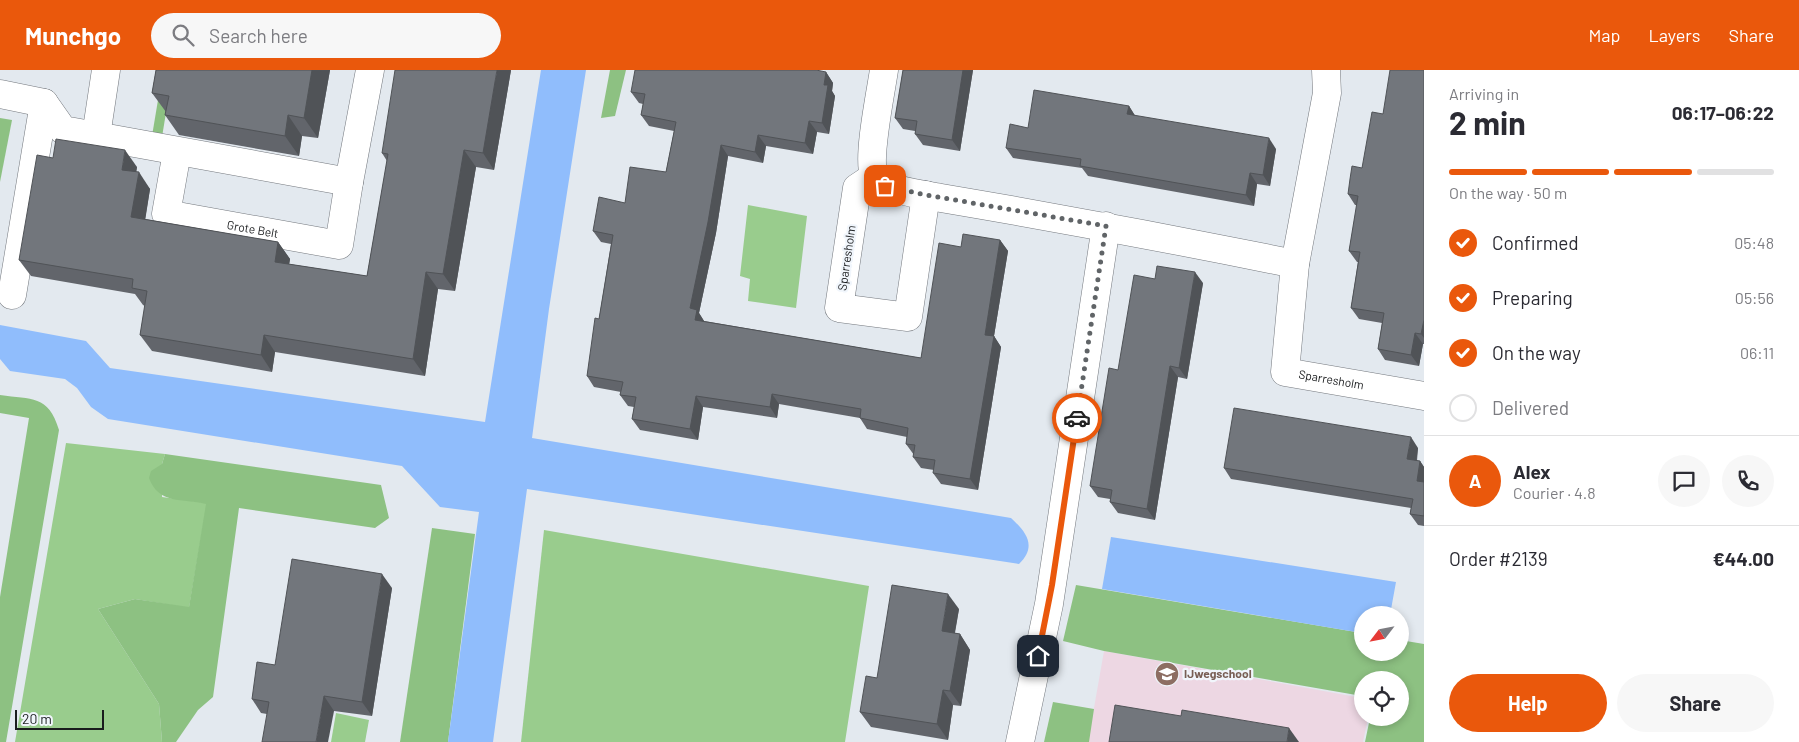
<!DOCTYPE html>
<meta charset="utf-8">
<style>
:root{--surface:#fff;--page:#f7f7f7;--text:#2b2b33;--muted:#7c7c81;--line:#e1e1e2;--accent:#ea580c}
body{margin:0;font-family:Barlow,sans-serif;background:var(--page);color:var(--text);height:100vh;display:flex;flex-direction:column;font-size:19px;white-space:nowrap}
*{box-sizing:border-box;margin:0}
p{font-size:16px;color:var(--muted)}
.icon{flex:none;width:28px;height:28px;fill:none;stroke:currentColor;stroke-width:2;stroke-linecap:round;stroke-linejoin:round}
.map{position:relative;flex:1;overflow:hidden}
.sheet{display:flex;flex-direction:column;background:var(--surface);width:375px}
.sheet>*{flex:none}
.needle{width:32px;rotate:238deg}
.controls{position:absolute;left:1354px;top:536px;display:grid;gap:10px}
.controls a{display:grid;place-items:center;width:55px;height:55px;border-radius:50%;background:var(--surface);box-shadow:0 2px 8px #0003;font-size:25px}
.scale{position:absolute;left:15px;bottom:12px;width:89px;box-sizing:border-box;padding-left:5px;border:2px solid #1a1c1e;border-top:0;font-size:14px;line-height:18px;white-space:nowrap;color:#1a1c1e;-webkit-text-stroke:4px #f1f6fc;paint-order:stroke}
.pin{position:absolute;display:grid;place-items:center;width:42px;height:42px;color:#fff;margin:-21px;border-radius:10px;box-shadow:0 2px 8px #0006}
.courier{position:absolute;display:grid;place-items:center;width:50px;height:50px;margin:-25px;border:4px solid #ea580c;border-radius:50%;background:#fff;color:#222;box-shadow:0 1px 6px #0007}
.summary em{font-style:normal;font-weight:700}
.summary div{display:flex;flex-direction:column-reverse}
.summary{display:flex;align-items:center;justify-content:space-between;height:85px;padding:0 25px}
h1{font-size:32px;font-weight:700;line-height:38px}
.bar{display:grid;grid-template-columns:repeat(4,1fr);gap:8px 5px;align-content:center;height:60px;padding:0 25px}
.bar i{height:6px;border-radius:4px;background:var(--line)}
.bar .current{background:var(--accent)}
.bar p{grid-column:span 4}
.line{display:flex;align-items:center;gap:12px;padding:0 25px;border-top:1px solid var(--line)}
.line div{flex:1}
.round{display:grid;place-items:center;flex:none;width:52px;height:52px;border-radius:26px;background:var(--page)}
ol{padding:0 25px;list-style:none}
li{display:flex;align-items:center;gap:15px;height:55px}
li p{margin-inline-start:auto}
li .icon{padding:5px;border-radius:50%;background:var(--accent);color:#fff;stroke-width:4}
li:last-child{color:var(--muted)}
li i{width:28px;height:28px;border:2px solid var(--line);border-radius:50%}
.primary-button{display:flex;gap:10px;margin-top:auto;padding:10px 25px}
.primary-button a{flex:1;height:58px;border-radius:30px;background:var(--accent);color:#fff;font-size:20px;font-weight:700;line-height:58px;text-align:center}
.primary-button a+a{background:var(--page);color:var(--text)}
header{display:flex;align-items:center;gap:30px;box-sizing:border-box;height:70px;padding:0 25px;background:var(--accent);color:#fff}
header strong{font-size:24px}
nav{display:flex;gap:28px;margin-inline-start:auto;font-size:18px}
.search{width:350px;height:45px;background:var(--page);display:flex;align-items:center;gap:12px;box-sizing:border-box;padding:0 18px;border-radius:28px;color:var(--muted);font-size:19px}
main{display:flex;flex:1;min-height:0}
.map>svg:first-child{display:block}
.education{fill:#edd7e3}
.green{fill:#99cc8d}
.forest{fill:#8dc182}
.water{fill:#90bdfc}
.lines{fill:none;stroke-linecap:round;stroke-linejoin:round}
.minor-casing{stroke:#74787e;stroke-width:29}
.minor{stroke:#fff;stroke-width:28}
.wall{fill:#62656b}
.shaded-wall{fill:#505357}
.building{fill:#72767c;stroke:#505357}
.done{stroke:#606467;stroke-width:5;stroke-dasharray:0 9}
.route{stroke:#ea580c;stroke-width:6}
.labels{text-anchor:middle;stroke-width:4.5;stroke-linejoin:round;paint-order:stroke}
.street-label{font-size:12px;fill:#1a1c1e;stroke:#f1f6fc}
.education-label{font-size:12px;font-weight:bold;fill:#785e54;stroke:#f1f6fc;text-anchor:start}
</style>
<header>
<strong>Munchgo</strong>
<div class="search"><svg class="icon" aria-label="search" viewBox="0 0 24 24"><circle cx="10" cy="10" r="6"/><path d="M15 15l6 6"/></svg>Search here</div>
<nav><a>Map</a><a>Layers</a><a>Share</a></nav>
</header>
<main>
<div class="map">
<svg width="1424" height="672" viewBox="0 0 1424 672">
<rect width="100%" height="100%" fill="#e3e9ef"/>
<polygon class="education" points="1104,581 1362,628 1362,648 1368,648 1363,672 1088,672"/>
<g class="green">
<polygon points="748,135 807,146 796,238 748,231 750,209 740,206"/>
<polygon points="66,373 165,384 162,394 162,427 207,433 189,538 135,529 98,539 159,634 162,672 15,672"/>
<polygon points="544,460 869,516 845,672 521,672"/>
<polygon points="336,643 369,650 365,672 331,672"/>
</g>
<g class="forest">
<polygon points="163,0 173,0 162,67 152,66"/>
<polygon points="610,0 626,0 615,46 601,48"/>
<polygon points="0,48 12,50 0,112"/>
<path d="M0,325C32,330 48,324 59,360L6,672H0V527L29,348L0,343Z"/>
<path d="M165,384L381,415L389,448L375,458L239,438L213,627L198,640L176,672H162L159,634L98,539L135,529L189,537L206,434C182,428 159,435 149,408L151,401L162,394Z"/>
<polygon points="432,458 475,464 448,672 400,672"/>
<polygon points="1076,515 1362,563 1362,582 1400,582 1400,570 1424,574 1424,672 1365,672 1370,648 1400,648 1400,610 1362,610 1362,626 1104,581 1063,571"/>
<polygon points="1053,632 1094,639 1089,672 1044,672"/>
</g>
<g class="water">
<path d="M541,0H586L549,239L532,368L1011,448C1027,463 1037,476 1019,494L527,419L493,672H448L479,442L440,437L402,396L108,349L91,337L77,318L65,309L10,301L0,289V255L86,271L110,298L485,352Z"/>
<polygon points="1111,467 1396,512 1390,545 1362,545 1362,563 1102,519"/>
</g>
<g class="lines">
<g class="minor-casing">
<g id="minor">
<path id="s1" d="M884,0C881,21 867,88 874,105C881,120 925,125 941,128C1059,148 1177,170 1295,194L1285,302L1424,326"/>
<polyline points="0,24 44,33 63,60 349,112 370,0"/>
<polyline points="96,66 106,0"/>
<path id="s2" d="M177,82L166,144L339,175L349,112"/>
<polyline points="875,106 857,118 839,238 908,247 926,125"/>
<polyline points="1295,194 1327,23 1326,0"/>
<polyline points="12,225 44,33"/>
<polyline points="1020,672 1049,534 1106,156"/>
</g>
</g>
<use href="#minor" class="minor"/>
</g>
<g class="wall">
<polygon points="156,0 330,0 318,68 302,66 299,86 179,65 165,45 166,42 152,23"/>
<polygon points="511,0 494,100 476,97 455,221 438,219 425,306 275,282 272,302 152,281 140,265 145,236 143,235 135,224 31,206 19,190 53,88 137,97 136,102 150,119 145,149 278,172 290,189 289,194 367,206 387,91 382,83"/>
<polygon points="903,0 973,0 960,81 923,75 915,64 915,61 903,59 895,48"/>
<polygon points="1424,0 1424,274 1423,274 1419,296 1385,290 1378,279 1382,253 1359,249 1351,238 1358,192 1357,192 1349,181 1357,135 1355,135 1348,124 1362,98 1383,44"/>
<polygon points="826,2 833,13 832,21 835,26 829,64 817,62 813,84 766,76 763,93 728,86 716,163 699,243 704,251 921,288 961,177 1000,170 1008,181 994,266 1001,277 978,420 941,414 933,403 934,400 921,398 913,387 914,385 906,374 907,367 867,359 860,348 779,334 777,348 703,337 698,370 640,360 632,349 634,337 628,336 620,325 621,322 594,317 587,306 599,249 611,174 601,172 593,161 625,133 666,102 674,61 649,56 641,45 643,34 639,33 631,22"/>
<polygon points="1129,36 1135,46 1276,79 1270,116 1257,114 1254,136 1088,106 1082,98 1013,88 1006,78 1028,58"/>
<polygon points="1155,209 1203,213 1187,309 1178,307 1155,450 1118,443 1110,432 1110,429 1098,427 1090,416 1118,300"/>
<polygon points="1418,378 1417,391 1420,391 1424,397 1424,456 1418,455 1410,444 1411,438 1231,409 1224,398"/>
<polygon points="392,518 372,646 334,641 267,644 261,643 252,629 275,595"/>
<polygon points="959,539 955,563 960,564 970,580 961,636 953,635 948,670 871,657 860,642 877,608"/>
</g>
<g class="shaded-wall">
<polygon points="312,0 330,0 318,68 304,48"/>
<polygon points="497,0 511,0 494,100 483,83"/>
<polygon points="963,0 973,0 960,81 952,70"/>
<polygon points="826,2 833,13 832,21 835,26 829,64 822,53 824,15"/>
<polygon points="1129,36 1136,47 1127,44"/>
<polygon points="288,45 302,66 299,86 285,66"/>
<polygon points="809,51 817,62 813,84 805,73"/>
<polygon points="758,65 766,76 763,93 755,82"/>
<polygon points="1269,68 1276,79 1270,116 1263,105"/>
<polygon points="721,75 728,86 716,163 699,243 704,251 703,261 695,250 690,238"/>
<polygon points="125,80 137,97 134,116 122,100"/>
<polygon points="464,80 476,97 455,221 443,204"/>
<polygon points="139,102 150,119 143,164 131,147"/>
<polygon points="1250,103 1257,114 1254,136 1246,125"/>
<polygon points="1000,170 1008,181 994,266 1001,277 978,420 970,409 985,265"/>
<polygon points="278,172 290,189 287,209 275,192"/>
<polygon points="426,202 438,219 425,306 413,289"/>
<polygon points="1195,202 1203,213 1187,309 1179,298"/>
<polygon points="1424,250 1424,268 1421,264"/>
<polygon points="1415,263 1423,274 1419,296 1411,285"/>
<polygon points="264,265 275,282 272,302 261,285"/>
<polygon points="1170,296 1178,307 1155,450 1147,439"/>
<polygon points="772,324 779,334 777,348 770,337"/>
<polygon points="696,326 703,337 698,370 690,359"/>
<polygon points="1411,367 1418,378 1415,400 1407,389"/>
<polygon points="1420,391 1424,397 1424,422 1417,411"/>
<polygon points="382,504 392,518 372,646 362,632"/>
<polygon points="948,524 959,539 952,577 942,561"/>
<polygon points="960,564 970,580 961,636 950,621"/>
<polygon points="943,620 953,635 948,670 937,654"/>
<polygon points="324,626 334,641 328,672 316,672"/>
<polygon points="1289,658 1299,672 1287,672"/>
</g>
<g class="building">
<polygon points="156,0 312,0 304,48 288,45 285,66 165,45 169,26 152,23"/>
<polygon points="395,0 497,0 483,83 464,80 443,204 426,202 413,289 264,265 261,285 140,265 147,221 132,218 133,209 19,190 37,85 53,88 56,69 125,80 122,100 139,102 131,147 278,172 275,192 367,206 388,84 382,83"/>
<polygon points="635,0 816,0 826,2 824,15 828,15 822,53 809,51 805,73 758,65 755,82 721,75 708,152 690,238 697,240 695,250 921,288 939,173 961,177 963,164 1000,170 985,265 994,266 970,409 933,403 935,390 913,387 915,375 906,374 908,358 860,348 861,339 772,324 770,337 696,326 690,359 632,349 636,327 620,325 623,312 587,306 595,248 599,249 613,165 593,161 599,127 625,133 630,97 666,102 676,52 641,45 645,24 631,22"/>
<polygon points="903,0 963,0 952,70 915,64 917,51 895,48"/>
<polygon points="1390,0 1424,0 1424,250 1421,264 1415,263 1411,285 1378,279 1384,243 1351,238 1360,182 1349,181 1358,126 1348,124 1350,109 1352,96 1362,98 1372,42 1383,44"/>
<polygon points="1034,20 1129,36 1127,44 1269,68 1263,105 1250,103 1246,125 1080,96 1081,89 1006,78 1010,54 1028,58"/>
<polygon points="1157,196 1195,202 1179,298 1170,296 1147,439 1110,432 1112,420 1090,416 1109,298 1118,300 1134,205 1155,209"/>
<polygon points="1234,338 1411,367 1407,389 1420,391 1417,411 1424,412 1424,446 1410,444 1413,429 1224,398"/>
<polygon points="292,489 382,504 362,632 324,626 316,672 262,672 269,632 252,629 257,592 275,595"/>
<polygon points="892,515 948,524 942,561 960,564 950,621 943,620 937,654 860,642 866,606 877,608"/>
<polygon points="1115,635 1181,646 1182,640 1289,658 1287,672 1109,672"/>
</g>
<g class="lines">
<polyline class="done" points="885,116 926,125 1106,156 1077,348"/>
<polyline class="route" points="1038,586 1052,515 1077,348"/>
</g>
<defs>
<g id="school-disc" transform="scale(1.25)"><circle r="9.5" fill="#8d6e63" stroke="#f1f6fc"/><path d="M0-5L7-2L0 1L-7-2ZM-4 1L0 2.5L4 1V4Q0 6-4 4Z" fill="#fff"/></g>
</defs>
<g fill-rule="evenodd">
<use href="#school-disc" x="1167" y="604"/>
</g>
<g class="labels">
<g class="street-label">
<text dy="4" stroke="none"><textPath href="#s2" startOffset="151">Grote Belt</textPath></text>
<text transform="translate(847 188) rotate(-82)" y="4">Sparresholm</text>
<text dy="4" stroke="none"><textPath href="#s1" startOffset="694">Sparresholm</textPath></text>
</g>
<g class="education-label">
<text x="1184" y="608">IJwegschool</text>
</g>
</g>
</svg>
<div class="controls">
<a><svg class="needle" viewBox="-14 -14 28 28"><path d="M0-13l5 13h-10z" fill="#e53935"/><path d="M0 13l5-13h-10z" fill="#7c7c81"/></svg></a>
<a><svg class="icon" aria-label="locate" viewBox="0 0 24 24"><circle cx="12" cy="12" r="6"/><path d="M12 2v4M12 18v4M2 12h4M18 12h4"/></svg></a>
</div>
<div class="scale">20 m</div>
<div class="pin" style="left:885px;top:116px;background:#ea580c"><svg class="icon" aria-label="bag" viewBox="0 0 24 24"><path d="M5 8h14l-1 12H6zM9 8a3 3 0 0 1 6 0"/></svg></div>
<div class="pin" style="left:1038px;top:586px;background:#1f2937"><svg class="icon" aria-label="home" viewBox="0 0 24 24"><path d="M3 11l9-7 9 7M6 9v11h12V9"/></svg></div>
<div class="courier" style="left:1077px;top:348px"><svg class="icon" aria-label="car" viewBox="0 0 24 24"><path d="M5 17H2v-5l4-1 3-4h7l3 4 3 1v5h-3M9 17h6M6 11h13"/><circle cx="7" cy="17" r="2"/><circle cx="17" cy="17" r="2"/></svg></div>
</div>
<section class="sheet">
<div class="summary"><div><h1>2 min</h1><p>Arriving in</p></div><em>06:17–06:22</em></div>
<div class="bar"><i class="current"></i><i class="current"></i><i class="current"></i><i></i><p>On the way · 50 m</p></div>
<ol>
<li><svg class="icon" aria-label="check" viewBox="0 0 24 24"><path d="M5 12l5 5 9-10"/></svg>Confirmed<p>05:48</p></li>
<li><svg class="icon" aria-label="check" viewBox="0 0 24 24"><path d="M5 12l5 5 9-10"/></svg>Preparing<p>05:56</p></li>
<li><svg class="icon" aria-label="check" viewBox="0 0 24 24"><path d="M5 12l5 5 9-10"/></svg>On the way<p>06:11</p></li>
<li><i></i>Delivered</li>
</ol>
<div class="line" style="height:90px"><b class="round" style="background:var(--accent);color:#fff">A</b><div><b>Alex</b><p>Courier · 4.8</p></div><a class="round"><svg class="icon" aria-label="chat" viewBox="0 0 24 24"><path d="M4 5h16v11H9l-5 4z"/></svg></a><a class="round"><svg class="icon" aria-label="phone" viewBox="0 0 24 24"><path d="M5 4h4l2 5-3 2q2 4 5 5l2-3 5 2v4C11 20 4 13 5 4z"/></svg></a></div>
<div class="line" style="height:65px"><div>Order #2139</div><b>€44.00</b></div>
<div class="primary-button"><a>Help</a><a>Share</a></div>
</section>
</main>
